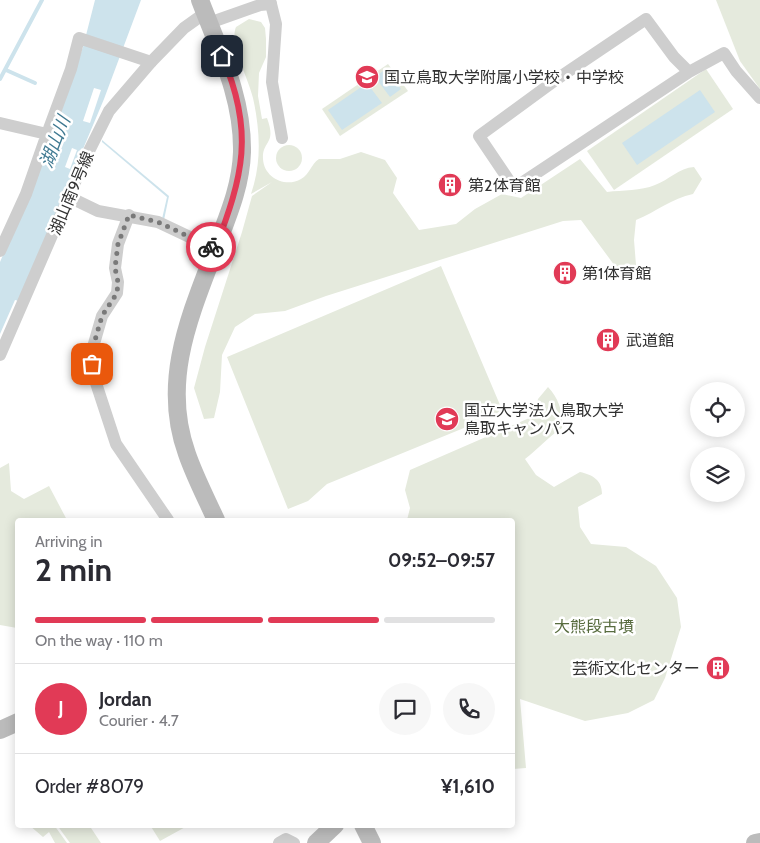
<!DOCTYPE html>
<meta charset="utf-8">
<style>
:root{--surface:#fff;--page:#f7f7f7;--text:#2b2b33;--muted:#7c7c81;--line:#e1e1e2;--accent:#e13a56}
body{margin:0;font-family:Cabin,"Noto Sans JP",sans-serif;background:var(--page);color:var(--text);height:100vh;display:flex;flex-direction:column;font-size:19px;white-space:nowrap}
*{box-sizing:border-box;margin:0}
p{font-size:16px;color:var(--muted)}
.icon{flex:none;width:28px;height:28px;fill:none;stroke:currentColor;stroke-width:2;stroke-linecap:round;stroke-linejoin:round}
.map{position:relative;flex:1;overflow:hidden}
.panel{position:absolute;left:15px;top:518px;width:500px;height:310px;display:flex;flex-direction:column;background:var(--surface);border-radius:5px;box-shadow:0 2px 12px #0003}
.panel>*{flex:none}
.buttons{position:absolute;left:690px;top:382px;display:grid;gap:10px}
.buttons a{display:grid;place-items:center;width:55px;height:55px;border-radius:50%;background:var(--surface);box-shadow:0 2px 12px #0003;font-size:25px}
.pin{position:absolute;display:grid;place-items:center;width:42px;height:42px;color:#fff;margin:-21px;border-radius:10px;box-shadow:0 2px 8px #0006}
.courier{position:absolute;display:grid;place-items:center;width:50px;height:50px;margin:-25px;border:4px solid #e13a56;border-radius:50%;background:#fff;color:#222;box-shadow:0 1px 6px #0007}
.overview em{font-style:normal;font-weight:700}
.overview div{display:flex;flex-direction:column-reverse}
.overview{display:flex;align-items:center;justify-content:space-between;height:85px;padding:0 20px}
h1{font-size:32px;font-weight:700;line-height:38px}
.bar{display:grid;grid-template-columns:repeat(4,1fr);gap:8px 5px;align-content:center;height:60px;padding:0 20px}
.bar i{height:6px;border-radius:4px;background:var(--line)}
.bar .current{background:var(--accent)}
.bar p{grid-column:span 4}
.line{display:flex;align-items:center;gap:12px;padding:0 20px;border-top:1px solid var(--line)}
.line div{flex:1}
.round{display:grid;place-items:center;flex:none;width:52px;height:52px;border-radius:26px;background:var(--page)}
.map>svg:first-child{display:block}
.green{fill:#e5eadd}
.water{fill:#cde3ec;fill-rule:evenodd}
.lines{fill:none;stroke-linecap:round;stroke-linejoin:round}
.stream{stroke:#cde3ec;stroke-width:4}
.street{stroke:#cecece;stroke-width:12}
.secondary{stroke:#bbb;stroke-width:18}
.done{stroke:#797979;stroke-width:5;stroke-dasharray:0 9}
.route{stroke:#e13a56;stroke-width:6}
.labels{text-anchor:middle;stroke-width:5;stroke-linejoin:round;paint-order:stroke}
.poi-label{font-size:16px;fill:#313131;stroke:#fff;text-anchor:start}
.street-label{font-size:16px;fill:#313131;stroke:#fff}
.park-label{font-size:16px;fill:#586c3f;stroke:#fff}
.water-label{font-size:18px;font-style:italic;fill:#407a92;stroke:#fff}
</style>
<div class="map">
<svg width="760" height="843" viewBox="0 0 760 843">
<rect width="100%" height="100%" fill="#fff"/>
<g class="green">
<polygon points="716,0 760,0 760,89 740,61"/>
<path d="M249,19L261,22L265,28L266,39V57L259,73L258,96L262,119L267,118C277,145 262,140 263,159C264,178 286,188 301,179C310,174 311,164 319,159H340L361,152L385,160L397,178L393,193L419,230L456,224L475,209L502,194L521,198L580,159L607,192C623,190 641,191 655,185C669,180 679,168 694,167L702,179L693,194C672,198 656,212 636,220L634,240L636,265L626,281L581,220L563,221L326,296L285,311L255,314L235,327L222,355L220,392L214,418L204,419L194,388L205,347L242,232L252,196L272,182L251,194C262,162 260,130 253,98C249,80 229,42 236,27Z"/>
<polygon points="388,64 408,91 340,136 322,109"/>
<polygon points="706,69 733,109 614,190 587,151"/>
<circle cx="289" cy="158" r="13"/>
<polygon points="441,266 503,412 327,484 308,501 288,509 227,357"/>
<path d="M548,387C559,399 563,412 562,428C548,437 538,449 525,459L536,475L554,487L580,472C593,475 602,480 602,494L578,507L580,527L591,544L626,547L656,566L677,598L681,627L665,678L654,700L628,713L585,721L520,699L526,768L513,769L512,520H407L410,508L405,490L410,470L534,416L538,399Z"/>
<polygon points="9,463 11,491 24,499 49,486 67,520 18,520 17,628 0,625 0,468"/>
<polygon points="29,825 54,825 67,843 55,843 49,832 43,837"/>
<polygon points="57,825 89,825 101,843 70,843"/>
<polygon points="150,825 189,825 160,841"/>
</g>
<g class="water">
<path d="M95,0H141L104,99L19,301L15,300L0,334V262L23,208L83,47ZM94,88L101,90L90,123L83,121ZM72,148L77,150L70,169L65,167Z"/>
<polygon points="386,69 401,89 390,97 375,77"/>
<polygon points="367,83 382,103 342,130 328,110"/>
<polygon points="700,90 715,112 637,165 622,143"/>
<polygon points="102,140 169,196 164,220 162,219 167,197 102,142"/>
</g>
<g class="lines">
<g class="stream">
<polyline points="6,70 35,83"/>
<polyline points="0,79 42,0"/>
</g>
<g class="street">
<polyline points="270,0 276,24 272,82 282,138"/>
<polyline points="209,23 260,5 271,4"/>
<polyline points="151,62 184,28 205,13"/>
<polyline points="689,72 674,57 646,19 557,79 479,136 514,188 689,72 724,53 736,71 760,98"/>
<polyline points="0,123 47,134 26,194 0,251"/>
<polyline points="69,197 98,211 158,222 215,249"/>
<polyline points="129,215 118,244 115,268 118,282 117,293 102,316 91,354 93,374 116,444 168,520"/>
<polyline points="0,355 86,157 109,111 151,62 79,38 71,69 47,134"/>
<polyline points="279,843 286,839 294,843"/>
</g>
<g class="secondary">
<path d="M200,0C219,50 243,97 242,152C241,187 227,218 215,250C189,318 161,382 187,454C195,477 206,498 216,520"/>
<polyline points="0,730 18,722"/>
<polyline points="363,825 372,843"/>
<polyline points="316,843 335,825"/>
<polyline points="755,843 760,842"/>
</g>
</g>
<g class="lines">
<polyline class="done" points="92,364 91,354 102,316 117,293 118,282 115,268 118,244 129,215 158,222 211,247"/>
<path class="route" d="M211,247L215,249C243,176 255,132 222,56"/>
</g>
<defs>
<g id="school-disc" transform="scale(1.25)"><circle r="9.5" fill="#e13a56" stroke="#fff"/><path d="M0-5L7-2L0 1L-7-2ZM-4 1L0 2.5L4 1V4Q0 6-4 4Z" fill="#fff"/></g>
<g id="building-disc" transform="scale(1.25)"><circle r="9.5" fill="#e13a56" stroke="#fff"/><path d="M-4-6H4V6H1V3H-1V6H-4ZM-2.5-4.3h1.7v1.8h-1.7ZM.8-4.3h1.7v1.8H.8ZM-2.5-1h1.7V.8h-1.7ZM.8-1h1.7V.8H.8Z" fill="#fff"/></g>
<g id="university-disc" transform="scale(1.25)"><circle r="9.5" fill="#e13a56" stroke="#fff"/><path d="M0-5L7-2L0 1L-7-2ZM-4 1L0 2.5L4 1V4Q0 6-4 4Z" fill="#fff"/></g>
</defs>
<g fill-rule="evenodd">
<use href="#school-disc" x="367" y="77"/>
<use href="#building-disc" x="450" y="185"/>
<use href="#building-disc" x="565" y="273"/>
<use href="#building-disc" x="608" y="340"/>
<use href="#university-disc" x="447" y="419"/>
<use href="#building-disc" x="718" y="668"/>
</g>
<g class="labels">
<g class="poi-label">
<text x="384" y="83">国立鳥取大学附属小学校・中学校</text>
<text x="468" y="191">第2体育館</text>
<text x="582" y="279">第1体育館</text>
<text x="626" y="346">武道館</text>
<text x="464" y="416">国立大学法人鳥取大学<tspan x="464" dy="18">鳥取キャンパス</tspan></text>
<text x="700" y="674" text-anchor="end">芸術文化センター</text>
</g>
<g class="street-label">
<text transform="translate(71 193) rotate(-67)" y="6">湖山南9号線</text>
</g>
<g class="park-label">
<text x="594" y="632">大熊段古墳</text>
</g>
<g class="water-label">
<text transform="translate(55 142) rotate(-69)" y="6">湖山川</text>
</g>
</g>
</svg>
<div class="buttons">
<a><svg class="icon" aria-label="locate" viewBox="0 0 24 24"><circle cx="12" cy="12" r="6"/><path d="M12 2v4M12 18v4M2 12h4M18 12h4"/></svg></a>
<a><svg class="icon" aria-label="layers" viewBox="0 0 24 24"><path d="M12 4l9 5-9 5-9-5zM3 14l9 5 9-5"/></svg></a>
</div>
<div class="pin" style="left:92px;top:364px;background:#ea580c"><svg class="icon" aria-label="bag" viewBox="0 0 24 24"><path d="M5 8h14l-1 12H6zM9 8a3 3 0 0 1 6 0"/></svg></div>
<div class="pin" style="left:222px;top:56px;background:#1f2937"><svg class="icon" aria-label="home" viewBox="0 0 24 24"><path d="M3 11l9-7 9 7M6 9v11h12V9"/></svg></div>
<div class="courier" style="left:211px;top:247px"><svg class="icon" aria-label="bike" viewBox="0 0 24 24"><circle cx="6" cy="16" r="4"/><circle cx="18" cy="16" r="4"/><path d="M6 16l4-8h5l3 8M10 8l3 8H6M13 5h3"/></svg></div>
<section class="panel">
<div class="overview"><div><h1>2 min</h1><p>Arriving in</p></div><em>09:52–09:57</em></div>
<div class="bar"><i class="current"></i><i class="current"></i><i class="current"></i><i></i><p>On the way · 110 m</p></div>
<div class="line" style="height:90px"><b class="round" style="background:var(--accent);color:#fff">J</b><div><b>Jordan</b><p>Courier · 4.7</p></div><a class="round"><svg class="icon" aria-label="chat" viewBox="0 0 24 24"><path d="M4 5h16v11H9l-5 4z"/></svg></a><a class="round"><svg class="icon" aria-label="phone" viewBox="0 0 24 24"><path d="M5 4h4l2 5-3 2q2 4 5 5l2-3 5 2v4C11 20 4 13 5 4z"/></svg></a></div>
<div class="line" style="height:65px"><div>Order #8079</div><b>¥1,610</b></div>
</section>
</div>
